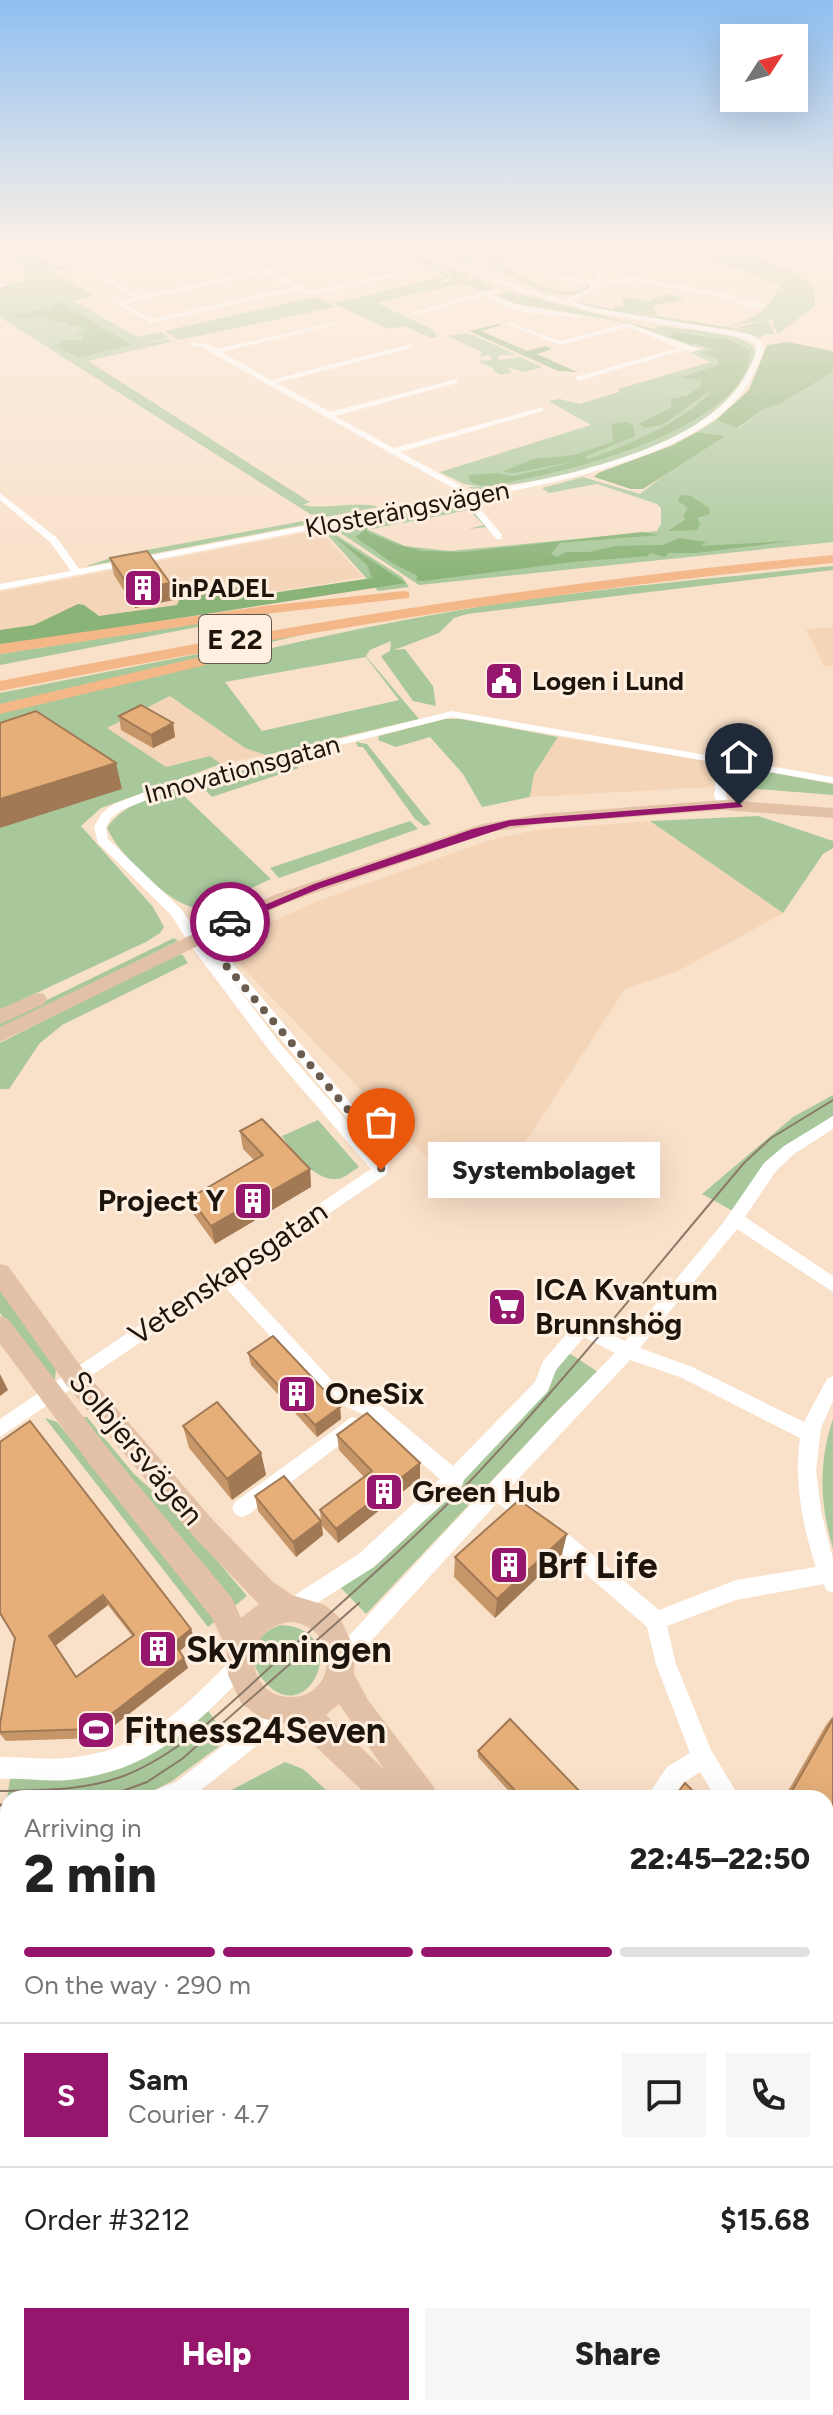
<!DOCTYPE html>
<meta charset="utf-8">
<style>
:root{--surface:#fff;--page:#f6f6f6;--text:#222;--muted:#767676;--line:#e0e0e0;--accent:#96156d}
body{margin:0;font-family:Figtree,sans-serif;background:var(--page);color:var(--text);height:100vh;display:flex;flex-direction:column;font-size:30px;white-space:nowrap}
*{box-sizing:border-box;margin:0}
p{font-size:26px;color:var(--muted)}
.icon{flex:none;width:44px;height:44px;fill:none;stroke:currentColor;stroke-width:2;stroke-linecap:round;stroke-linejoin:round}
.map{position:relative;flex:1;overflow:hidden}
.panel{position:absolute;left:0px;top:1790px;width:834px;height:626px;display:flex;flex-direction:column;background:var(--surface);border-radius:24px 24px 0 0;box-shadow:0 8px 32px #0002}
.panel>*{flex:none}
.needle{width:52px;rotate:54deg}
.controls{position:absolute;left:720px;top:24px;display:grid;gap:16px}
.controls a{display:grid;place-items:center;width:88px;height:88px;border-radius:0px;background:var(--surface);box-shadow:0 8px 32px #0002;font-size:40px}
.pin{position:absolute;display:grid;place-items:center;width:68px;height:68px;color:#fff;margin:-82px -34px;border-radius:50% 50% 50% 0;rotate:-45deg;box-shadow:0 0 8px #0007}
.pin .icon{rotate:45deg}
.courier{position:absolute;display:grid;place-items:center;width:80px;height:80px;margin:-40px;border:6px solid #96156d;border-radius:50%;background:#fff;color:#222;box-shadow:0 2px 10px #0007}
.bubble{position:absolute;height:56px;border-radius:0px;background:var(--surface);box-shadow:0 8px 32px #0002;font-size:26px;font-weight:800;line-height:56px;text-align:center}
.overview em{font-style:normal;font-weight:800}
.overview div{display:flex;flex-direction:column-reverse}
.overview{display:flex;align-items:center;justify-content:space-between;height:136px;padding:0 24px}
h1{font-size:52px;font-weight:800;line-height:60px}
.bar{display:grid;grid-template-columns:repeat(4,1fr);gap:12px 8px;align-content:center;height:96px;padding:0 24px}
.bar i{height:10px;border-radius:6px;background:var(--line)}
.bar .on{background:var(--accent)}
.bar p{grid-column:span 4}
.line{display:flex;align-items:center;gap:20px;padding:0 24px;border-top:2px solid var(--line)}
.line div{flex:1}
.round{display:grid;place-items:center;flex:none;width:84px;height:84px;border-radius:0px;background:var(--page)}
.action{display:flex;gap:16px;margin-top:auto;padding:16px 24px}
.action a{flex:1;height:92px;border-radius:0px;background:var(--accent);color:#fff;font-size:32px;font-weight:800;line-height:92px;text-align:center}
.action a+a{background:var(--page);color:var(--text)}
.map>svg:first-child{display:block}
.built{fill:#f4d5b8}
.green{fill:#a8c89b;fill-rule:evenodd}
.forest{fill:#89b377}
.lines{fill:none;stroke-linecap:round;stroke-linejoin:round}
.minor{fill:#fff;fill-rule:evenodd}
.major{fill:#e3c1a7;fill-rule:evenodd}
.highway{fill:#f4b788;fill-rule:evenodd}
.tram-far1{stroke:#8b7a6a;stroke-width:2}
.tram{stroke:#8b7a6a;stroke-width:3}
.wall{fill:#c69668;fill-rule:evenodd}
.shaded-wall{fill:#a17a55}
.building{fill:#e6af79;stroke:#a17a55;stroke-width:2;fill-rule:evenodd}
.route{fill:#96156d}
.done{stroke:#6a5c4e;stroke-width:8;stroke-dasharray:0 14.4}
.labels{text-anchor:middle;stroke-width:6;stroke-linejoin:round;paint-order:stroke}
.far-street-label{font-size:26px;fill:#1d150c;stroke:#ffefe1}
.far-poi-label{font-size:26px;font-weight:bold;fill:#1d150c;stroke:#ffefe1;text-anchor:start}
.shield{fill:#ffefe1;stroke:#61564c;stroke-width:2}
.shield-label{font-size:28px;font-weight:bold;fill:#1d150c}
.poi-label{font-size:30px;font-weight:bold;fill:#1d150c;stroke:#ffefe1;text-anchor:start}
.street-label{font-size:30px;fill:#1d150c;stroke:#ffefe1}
.near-poi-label{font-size:36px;font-weight:bold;fill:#1d150c;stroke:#ffefe1;text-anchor:start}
</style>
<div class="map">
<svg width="833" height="2415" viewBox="0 0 833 2415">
<rect width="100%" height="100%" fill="#f9e0c9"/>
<g class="built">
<polygon points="319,530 363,577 111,619 0,631 0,592"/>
<polygon points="833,628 833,666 824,666 806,629"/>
<polygon points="170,696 245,748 266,755 221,764 210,756 166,767 106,729"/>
<polygon points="558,737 707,761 716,767 710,787 530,797 534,774"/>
<polygon points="650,821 783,913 680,970 625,989 511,1164 444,1176 221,945 318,901 487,841 535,830"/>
</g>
<g class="green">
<path d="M0,246H21L57,267L74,265L53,272L94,296L74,301L137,337L161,332L168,337L146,344L167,339L178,345L170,342L88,361L310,502L303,505C328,510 359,500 378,507L326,517L310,514L0,317V287L25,281L24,265L0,250Z"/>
<polygon points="395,246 436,263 450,276 435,285 448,282 453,275 444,267 471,275 461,280 476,282 473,279 476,277 493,288 482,291 462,283 377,303 430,328 438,337 431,338 404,326 388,329 317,296 335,303 446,276"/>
<path d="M427,246H456L470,253L523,246L499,255L497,258C510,277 569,303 588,286L578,282L591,285C566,311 519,279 493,267L489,256L503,248L479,253L472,260L471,266Z"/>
<path d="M697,246H729L795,273L815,287V306L778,334L773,325V319L729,326C754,320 770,309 780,284L705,257L706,254H691L708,251L707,248L625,264Z"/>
<path d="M508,291L654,329L658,326C679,329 748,331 756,351C730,441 585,476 505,485C491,486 486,494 468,487H481L464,484L440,472L591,425L548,401L560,399L579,404L619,392L618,389L711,362L691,353L706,348L683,345L619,321L507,302L494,296Z"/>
<polygon points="666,293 685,299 653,306 657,312 654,316 615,309 745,330 738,327 768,320 775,335 767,333 760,338 739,331 603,311 574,302 613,309 615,306 625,307 622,299 632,297 648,302"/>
<polygon points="315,297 336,307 178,340 165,331"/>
<polygon points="468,333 517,355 498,355 499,360 520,357 542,367 525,372 506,367 512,372 501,375 494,371 493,368 477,361 492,360 490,355 480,356 482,352 448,336"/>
<polygon points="833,372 833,542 419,585 333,528 355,523 359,525 359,522 385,517 400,523 372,529 360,526 405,546 450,551 657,531 661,524 661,508 657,504 597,484 549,493 542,488 583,477 640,494 716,435 697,432 716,420 738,428 765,408 780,404"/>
<polygon points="466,502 488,527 468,529 484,525 469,510 403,523 389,517"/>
<polygon points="314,519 319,522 84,567 120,555"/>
<polygon points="322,529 327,529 402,577 409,587 378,591"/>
<path d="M833,566V570L467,614L454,618L439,633L394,650L405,649L433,686L436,706L413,701L381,656L390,651L391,641L370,650L366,656L419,719L266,755L245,748L170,696L107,728L166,767L210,756L221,764L101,808L81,826L153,907L164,927L160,933L146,942L0,1010V713C151,677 302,637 455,611C580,589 707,579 833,566ZM366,657L399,700L262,731L225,682Z"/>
<polygon points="297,608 0,665 0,654"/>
<polygon points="340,626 0,705 0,693"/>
<polygon points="445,719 461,719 558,737 534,774 530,797 482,807 463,774 430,737 396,747 378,740 379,736"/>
<polygon points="356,742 367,744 431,824 424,826 415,819 363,747 358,747"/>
<polygon points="286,760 299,768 212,797 196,781"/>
<polygon points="737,766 833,784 833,795 733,787 730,786 731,769"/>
<path d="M178,786L183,790L180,792L271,879C255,886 217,906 202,908C175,911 118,854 107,828C123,804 153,796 178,786Z"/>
<polygon points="758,816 833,841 833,848 823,854 783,913 650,821"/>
<polygon points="410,821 418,829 279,878 270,868"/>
<polygon points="174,938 178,941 0,1030 0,1023"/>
<polygon points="182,954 188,963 62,1025 39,1044 9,1089 0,1089 0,1043 153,965"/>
<polygon points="833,1095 833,1116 792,1142 733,1211 702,1194 793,1117"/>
<path d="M318,1120L359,1167C352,1171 344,1179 336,1179C316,1181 292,1152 282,1136Z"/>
<polygon points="0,1286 56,1367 55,1381 49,1380 0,1313"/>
<polygon points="569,1353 598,1372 560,1408 366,1614 341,1588"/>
<polygon points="83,1417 87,1417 134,1474 175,1511 247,1596 232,1608"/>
<polygon points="45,1418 57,1422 218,1619 208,1627"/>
<path d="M833,1419V1549C820,1505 818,1463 833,1419Z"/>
<path d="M280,1625C359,1628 304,1742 259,1674C245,1653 259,1632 280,1625Z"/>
<polygon points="203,1704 229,1739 172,1781 139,1798 8,1798 8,1823 3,1823 11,1773 74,1773"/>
<polygon points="285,1762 303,1769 335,1798 218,1797"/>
<polygon points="826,2406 831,2412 829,2415 659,2415 657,2408"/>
</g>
<g class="forest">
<polygon points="57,303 61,303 132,345 78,358 55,346 65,340 81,340 83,336 76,334 87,327 67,326 66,322 50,321 44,315 29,319 14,317 16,314 50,308"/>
<polygon points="499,324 502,325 481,331 527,351 545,346 552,349 537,354 577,372 558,371 469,331"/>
<path d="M672,332L730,340L750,351C750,422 584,468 528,478C512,481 481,492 469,480V475L496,473L513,476L583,460L514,473L502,472L533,459L573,455L610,443L613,440L612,424L627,422L633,426L635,436L584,457L589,459C632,443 677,425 711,393L708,392L662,425L644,428L639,424L672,407L670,399L687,396L701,386V380L680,378L718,365V360L701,353L715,349L668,337L674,335Z"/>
<polygon points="788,342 833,351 833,372 780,404 765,408 737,428 716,420 749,390 767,345"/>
<polygon points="697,432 725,436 643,489 631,489 594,477 598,473 671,446"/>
<polygon points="680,495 691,496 709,508 710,514 697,518 700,524 697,530 668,531 686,519 683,516 688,508 678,501"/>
<polygon points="384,518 394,522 368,527 366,531 399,545 424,551 464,552 642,532 660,535 560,543 551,554 557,557 566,552 589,552 615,546 663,545 679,538 706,542 700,546 791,541 696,553 668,553 665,557 650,553 648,556 573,562 423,581 416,580 418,576 394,564 355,537 364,531 355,524"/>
<polygon points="334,536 406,583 0,646 0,630 34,625 78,604 84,605 99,616 177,605 179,600 239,587 246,597 372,578 367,565"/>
<polygon points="826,2118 833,2125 833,2226 826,2219"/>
</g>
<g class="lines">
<g class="minor">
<path d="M57,246C68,246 73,253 83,255C94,257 127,246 144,246L82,259Z"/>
<path d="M361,246H380L373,249L408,273L311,295L299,290L151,323L116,304V302L133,298L95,274L217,247H228L225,250L265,269ZM366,250L399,272L312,291L270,271ZM218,252L257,270L140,296L104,275ZM263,273L293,287L152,319L124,304Z"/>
<path d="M412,246H421L524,289L564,300L588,289L591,284L563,280L533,266L529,257L550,252V254L535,259C547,275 573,278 593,280L597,273L610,263L616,266L602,275L599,281L634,277L728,294L745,301L754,299L766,305L753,309L726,298L634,281L607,286L597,285L593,291L571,301L595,308L749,334L763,342C765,355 758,365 752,377C714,455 552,483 472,499L502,535V539H496L464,500L0,590V584L71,571L50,542L0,500V493L57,538L79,569L461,496L456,490L203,348L191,346V342L208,344L217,349L337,322V324L222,352L271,380L411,344V348L277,383L330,412L457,379V383L335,416L394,448L543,407V411L400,452L462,486L469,494C549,479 707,452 747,373C752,364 756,356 756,345L744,338L594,312L562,303L520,291Z"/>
<polygon points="0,284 4,283 7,285 0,288"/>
<path d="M496,289L498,292L492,294L518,305L584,316L581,318C551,314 510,316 485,296L414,315L411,313Z"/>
<polygon points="507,322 560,341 628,323 699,349 691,352 685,350 578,381 575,377 679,348 628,327 560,345 507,324"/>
<path d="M452,711L833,777V783L729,765L726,796L730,805L724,809L720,808L714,796L718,763L452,717L188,783L122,810L111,818L106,827L108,839L181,909L213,955L219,952L224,953L391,1151L387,1174L236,1277L339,1388L379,1404L453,1466L535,1382L543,1361L576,1323L582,1321L588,1323L625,1341L723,1223L764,1163L784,1146L833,1116V1129L794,1154L776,1171L745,1217L833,1276V1292L737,1229L640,1348L692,1367L804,1422L827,1379L833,1376V1401L821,1428L816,1471L821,1511L833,1559V1593L826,1590L824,1584L736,1600L667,1626L676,1664L711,1750L740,1798H716L700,1772L683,1783L671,1798H646L667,1767L690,1753L656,1664L647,1627L542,1536L539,1530L542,1524L549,1521L556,1524L659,1610L736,1580L816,1567C802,1525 794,1482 800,1438L680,1377L630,1360L509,1489L537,1510L540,1516L537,1522L530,1525L497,1503L349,1665L342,1668L335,1665L332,1658L335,1651L546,1423L615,1353L584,1337L556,1370L548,1391L464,1480L462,1486L374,1567L293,1618L286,1615L283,1608L286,1601L360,1553L440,1479L367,1416L327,1398L224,1286L0,1437V1419L371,1169L272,1054L191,946L171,915L98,843L94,827L102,813L114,804L180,779ZM231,979L375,1152V1153L282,1046Z"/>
<polygon points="352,1417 358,1419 361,1425 358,1431 249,1514 242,1517 235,1514 232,1508 235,1502"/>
<path d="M239,1656L246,1659L249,1666L246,1673C194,1728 148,1772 69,1780C46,1782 23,1778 0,1779V1757C23,1757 45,1760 68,1758C142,1751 182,1710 232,1659Z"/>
<polygon points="284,1700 291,1704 295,1711 291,1718 191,1798 152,1798 155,1790 176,1782 277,1704"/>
<polygon points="8,1819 8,1841 0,1842 0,1820"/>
<polygon points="833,1886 833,1921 826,1924 826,1889"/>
</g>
<g class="major">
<polygon points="724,800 833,808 833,818 724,810 541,824 491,832 286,903 0,1042 0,1027 274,895 482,824 541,814"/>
<polygon points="37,993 44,994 47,999 44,1004 0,1024 0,1009"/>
<path d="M0,1264L8,1266L85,1372L213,1520L272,1581L292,1595L325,1605L340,1618L355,1650L354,1674L368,1700L434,1787L438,1798H370L294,1726L261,1718L241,1703L228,1675L227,1650L212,1618L94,1470L0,1344V1316L8,1319L112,1454L232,1598L241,1618L259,1604L195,1538L67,1386L0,1291ZM291,1622C339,1626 339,1696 291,1697C243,1697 241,1626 291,1622ZM339,1704L384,1769L326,1715Z"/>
<polygon points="826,2260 833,2262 833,2305 826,2302"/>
</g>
<g class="highway">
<path d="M833,555V563C553,590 276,636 0,691V681C276,627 553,581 833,555Z"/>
<polygon points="404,591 409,592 409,598 264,614 0,654 0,644 264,606"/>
<polygon points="200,657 208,662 206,665 0,714 0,704"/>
</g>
<g class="tram-far1">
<path d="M0,1791C42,1790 86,1791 126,1775C189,1749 239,1694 289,1650C352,1593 416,1538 475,1476C569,1376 655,1268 744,1163L771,1138L833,1100"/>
<polyline points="109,1796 147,1782 182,1759 359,1603"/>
</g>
<g class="tram">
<polyline points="103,1798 115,1794"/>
<polyline points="0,1805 8,1805"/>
</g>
</g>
<g class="wall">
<polygon points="110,558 173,600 135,608 114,575"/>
<polygon points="119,716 173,723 175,737 153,748 121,730"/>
<polygon points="240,1131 310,1169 311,1187 215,1244 194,1215 190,1198 254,1160 243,1149"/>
<polygon points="248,1353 340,1407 341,1419 317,1437 251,1365"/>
<polygon points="183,1426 261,1453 266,1475 232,1500 189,1448"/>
<polygon points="337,1435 420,1463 420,1478 338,1543 322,1526 323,1535 296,1557 258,1511 255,1496 321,1520 320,1510 364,1477 339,1450"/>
<path d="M0,1442L194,1638L180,1651L188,1668L98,1738L6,1741L0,1734V1724L15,1638ZM108,1605L132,1636L76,1677L55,1646Z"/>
<polygon points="562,1554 495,1618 454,1577 455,1557"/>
<polygon points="833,1716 833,1839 826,1798 784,1798 826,1725"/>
<polygon points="478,1751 586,1798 515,1798 478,1757"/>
</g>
<g class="shaded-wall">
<polygon points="170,583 173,600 135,608 132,591"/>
<polygon points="173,723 175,737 153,748 151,735"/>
<polygon points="116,763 122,789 0,828 0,799"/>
<polygon points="310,1169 311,1187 215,1244 211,1226"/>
<polygon points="0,1374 8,1390 0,1396"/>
<polygon points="340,1407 341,1419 317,1437 315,1425"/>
<polygon points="261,1453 266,1475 232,1500 227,1479"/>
<polygon points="420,1463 420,1478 338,1543 336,1529"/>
<polygon points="321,1521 323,1535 296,1557 293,1542"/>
<polygon points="567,1534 562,1554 495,1618 497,1599"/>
<polygon points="103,1595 108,1605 55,1646 49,1636"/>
<polygon points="191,1629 194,1638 178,1653 174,1643"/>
<polygon points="184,1658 188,1668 98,1738 92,1729"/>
</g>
<g class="building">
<polygon points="147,551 170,583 132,591 110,558"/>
<polygon points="141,705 173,723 151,735 119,716"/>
<polygon points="36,711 116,763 0,799 0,723"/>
<polygon points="262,1119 310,1169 211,1226 190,1198 263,1155 240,1131"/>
<polygon points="273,1336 340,1407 315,1425 248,1353"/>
<polygon points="217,1402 261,1453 227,1479 183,1426"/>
<polygon points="367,1413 420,1463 336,1529 320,1510 372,1471 337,1435"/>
<path d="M30,1421L191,1629L174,1643L184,1658L92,1729L0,1732V1724L15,1638L0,1613V1442ZM103,1595L134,1635L76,1677L49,1636Z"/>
<polygon points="284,1476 321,1521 293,1542 255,1496"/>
<polygon points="519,1500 567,1534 497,1599 455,1557"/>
<polygon points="510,1719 586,1798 522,1798 478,1751"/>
<polygon points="833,1719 833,1839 826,1852 826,1798 788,1798"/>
<polygon points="685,1783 700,1798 665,1798 668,1795 677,1794"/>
</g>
<linearGradient id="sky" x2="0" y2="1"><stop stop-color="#8fbff1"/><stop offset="0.42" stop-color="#fcf1e7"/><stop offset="1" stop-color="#fcf1e7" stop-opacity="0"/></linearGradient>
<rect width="833" height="584" fill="url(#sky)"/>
<polygon class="route" points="739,802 743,807 510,826 321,888 234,924 225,922 314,884 473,829 510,820"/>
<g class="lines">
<polyline class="done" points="230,922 201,936 383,1151 381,1170"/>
</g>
<defs>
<g id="building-square" transform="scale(2)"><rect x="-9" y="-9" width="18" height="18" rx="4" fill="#96156d" stroke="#ffefe1"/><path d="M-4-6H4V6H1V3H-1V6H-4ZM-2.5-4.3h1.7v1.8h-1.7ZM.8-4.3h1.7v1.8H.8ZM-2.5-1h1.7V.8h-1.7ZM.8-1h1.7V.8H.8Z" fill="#fff"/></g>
<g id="civic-square" transform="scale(2)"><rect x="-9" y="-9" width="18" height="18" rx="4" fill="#96156d" stroke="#ffefe1"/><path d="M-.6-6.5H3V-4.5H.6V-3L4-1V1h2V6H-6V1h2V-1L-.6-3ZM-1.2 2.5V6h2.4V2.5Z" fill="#fff"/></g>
<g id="supermarket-square" transform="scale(2)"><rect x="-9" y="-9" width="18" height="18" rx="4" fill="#96156d" stroke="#ffefe1"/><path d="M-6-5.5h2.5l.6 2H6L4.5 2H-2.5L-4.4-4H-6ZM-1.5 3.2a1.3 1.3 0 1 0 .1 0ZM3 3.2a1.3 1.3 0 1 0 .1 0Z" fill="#fff"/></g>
<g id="stadium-square" transform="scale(2)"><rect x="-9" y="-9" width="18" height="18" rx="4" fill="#96156d" stroke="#ffefe1"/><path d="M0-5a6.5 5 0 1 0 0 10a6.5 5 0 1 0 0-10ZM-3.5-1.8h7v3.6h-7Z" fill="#fff"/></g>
</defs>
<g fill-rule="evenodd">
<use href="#building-square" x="143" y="588"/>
<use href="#civic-square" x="504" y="681"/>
<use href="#building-square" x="253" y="1201"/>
<use href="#supermarket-square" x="507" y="1307"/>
<use href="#building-square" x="297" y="1394"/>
<use href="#building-square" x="384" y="1492"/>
<use href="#building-square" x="509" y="1565"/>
<use href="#building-square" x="158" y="1649"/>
<use href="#stadium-square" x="96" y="1730"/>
</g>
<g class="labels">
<g class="far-street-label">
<text transform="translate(407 509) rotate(-11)" y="9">Klosterängsvägen</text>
<text transform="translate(242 769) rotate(-15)" y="9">Innovationsgatan</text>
</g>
<g class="far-poi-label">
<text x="171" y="597">inPADEL</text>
<text x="532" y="690">Logen i Lund</text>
</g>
<rect class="shield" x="199" y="615" width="72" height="48" rx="6"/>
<g class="shield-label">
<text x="235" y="649">E 22</text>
</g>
<g class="poi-label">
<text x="225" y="1211" text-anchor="end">Project Y</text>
<text x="535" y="1300">ICA Kvantum<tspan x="535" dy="34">Brunnshög</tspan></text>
<text x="325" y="1404">OneSix</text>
<text x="412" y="1502">Green Hub</text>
</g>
<g class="street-label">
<text transform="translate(228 1273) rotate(-34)" y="10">Vetenskapsgatan</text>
<text transform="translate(136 1448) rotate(50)" y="10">Solbjersvägen</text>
</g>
<g class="near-poi-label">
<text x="537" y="1578">Brf Life</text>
<text x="186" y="1662">Skymningen</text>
<text x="124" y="1743">Fitness24Seven</text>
</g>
</g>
</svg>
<div class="controls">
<a><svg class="needle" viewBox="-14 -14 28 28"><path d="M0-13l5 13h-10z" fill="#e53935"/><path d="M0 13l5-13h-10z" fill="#767676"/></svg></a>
</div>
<div class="pin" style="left:381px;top:1170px;background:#ea580c"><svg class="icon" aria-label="bag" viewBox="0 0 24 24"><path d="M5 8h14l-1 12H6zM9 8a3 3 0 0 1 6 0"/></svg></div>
<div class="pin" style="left:739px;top:805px;background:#1f2937"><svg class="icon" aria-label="home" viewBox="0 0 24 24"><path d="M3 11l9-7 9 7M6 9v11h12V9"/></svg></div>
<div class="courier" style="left:230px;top:922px"><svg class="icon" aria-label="car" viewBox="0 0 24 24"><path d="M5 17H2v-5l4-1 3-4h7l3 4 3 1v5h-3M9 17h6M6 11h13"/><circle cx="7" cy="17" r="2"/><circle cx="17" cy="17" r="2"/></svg></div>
<div class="bubble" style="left:428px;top:1142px;width:232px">Systembolaget</div>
<section class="panel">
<div class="overview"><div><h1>2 min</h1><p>Arriving in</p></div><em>22:45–22:50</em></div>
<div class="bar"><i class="on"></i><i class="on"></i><i class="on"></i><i></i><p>On the way · 290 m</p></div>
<div class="line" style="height:144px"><b class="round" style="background:var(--accent);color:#fff">S</b><div><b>Sam</b><p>Courier · 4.7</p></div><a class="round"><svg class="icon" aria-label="chat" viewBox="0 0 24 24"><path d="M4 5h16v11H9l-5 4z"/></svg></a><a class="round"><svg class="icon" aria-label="phone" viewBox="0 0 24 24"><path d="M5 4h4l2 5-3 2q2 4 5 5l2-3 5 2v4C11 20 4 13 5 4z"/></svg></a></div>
<div class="line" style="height:104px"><div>Order #3212</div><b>$15.68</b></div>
<div class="action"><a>Help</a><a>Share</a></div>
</section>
</div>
